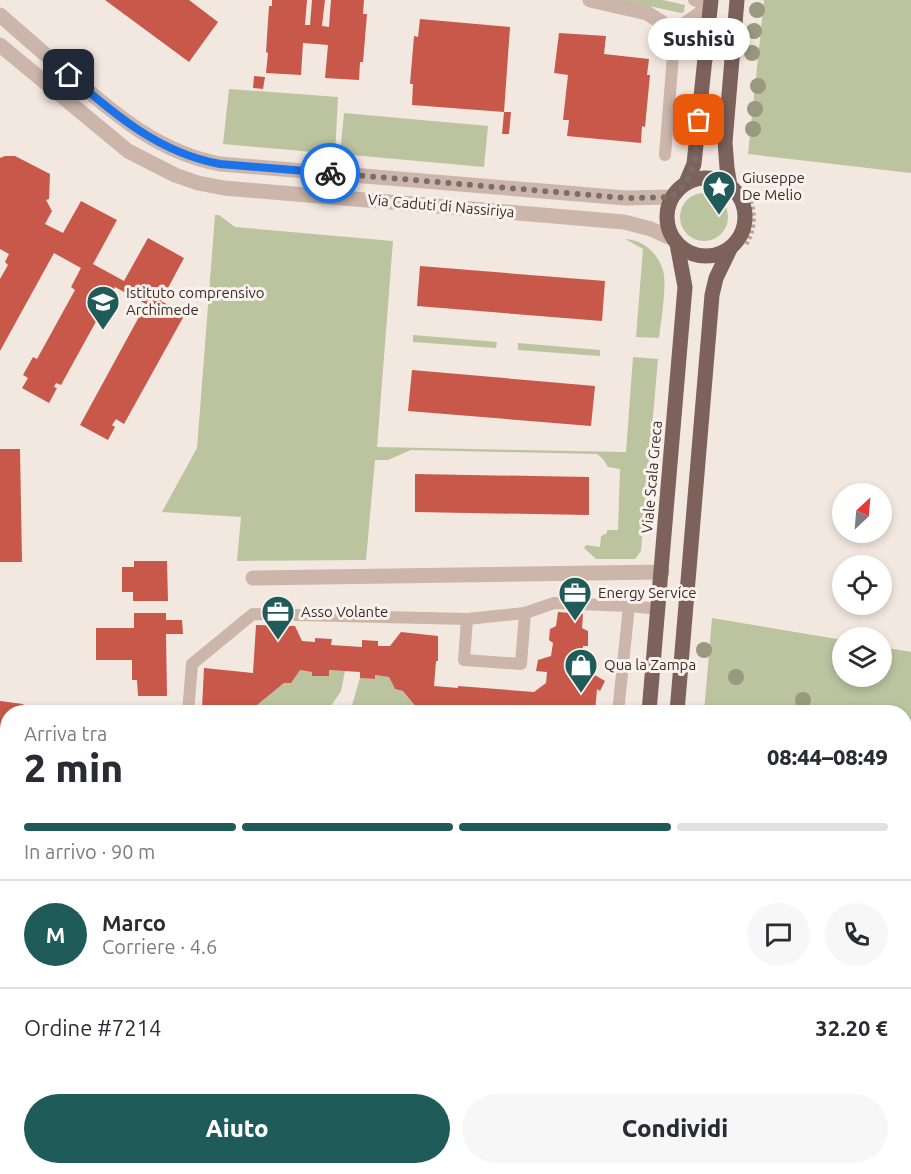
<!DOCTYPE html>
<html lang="it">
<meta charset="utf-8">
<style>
:root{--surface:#fff;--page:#f7f7f7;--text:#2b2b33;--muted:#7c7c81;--line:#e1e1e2;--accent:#1f5c59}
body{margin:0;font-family:Ubuntu,sans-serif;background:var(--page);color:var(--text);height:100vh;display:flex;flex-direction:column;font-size:22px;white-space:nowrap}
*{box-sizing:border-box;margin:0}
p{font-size:20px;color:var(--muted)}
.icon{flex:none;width:33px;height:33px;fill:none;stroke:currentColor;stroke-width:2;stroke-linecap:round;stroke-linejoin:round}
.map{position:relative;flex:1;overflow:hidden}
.details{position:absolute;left:0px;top:705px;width:912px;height:470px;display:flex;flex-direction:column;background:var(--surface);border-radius:24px 24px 0 0;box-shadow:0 3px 9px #0003}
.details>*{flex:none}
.needle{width:39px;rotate:26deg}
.tools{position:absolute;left:832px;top:483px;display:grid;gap:12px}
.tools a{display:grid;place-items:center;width:60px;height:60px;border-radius:50%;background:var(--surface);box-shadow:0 3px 9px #0003;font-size:30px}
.pin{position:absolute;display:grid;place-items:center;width:51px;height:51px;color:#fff;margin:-26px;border-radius:12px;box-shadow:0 3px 9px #0006}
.courier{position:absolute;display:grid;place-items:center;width:60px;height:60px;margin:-30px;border:4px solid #1a73e8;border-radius:50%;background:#fff;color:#222;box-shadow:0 2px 8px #0007}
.bubble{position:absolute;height:42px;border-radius:21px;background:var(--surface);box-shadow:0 3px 9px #0003;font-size:20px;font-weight:800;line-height:42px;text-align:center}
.overview em{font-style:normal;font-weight:800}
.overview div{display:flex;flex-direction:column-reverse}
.overview{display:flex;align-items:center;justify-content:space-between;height:102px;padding:0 24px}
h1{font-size:39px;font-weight:800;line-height:45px}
.bar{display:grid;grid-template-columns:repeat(4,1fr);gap:9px 6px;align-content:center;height:72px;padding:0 24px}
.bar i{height:8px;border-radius:4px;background:var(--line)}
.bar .active{background:var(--accent)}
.bar p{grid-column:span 4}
.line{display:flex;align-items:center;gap:15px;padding:0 24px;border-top:2px solid var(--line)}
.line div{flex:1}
.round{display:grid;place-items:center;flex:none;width:63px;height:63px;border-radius:32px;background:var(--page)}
.action{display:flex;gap:12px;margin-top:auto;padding:12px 24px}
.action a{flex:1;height:69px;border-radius:36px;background:var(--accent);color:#fff;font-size:24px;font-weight:800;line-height:69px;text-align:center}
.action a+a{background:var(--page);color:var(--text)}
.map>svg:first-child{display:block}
.green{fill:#bcc39f}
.building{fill:#c7584a}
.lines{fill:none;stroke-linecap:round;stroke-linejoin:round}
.path{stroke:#b8a095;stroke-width:4;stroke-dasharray:3 3;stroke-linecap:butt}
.service{stroke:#ccb6ab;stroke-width:12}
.minor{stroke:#ccb6ab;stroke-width:15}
.primary{stroke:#7c625b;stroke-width:15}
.tree{fill:#98997e}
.done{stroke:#7b6e6a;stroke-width:6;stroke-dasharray:0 10.8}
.route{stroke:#1a73e8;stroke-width:8}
.labels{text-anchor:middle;stroke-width:6;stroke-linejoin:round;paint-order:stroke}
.poi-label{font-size:15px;fill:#3a2d2a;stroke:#fbf2ed;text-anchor:start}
.street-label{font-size:15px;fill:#3a2d2a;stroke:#fbf2ed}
</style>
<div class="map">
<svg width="911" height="1174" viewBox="0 0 911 1174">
<rect width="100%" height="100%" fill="#f3e8e0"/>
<g class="green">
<polygon points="622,0 663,0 685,5 684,12 681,13"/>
<polygon points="764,0 911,0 911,173 748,154"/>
<polygon points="229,89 338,97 335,154 223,144"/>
<polygon points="344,113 488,126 484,167 340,154"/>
<circle cx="704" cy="217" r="24"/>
<polygon points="215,215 219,215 235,227 393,241 377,447 626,452 633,357 658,359 641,551 635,559 596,559 584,548 586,545 600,547 601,536 607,533 607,530 618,530 620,469 608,467 603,459 597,454 411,450 388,460 375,460 366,560 237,561 241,517 162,512 197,448"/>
<path d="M625,239C645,240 661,256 664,275C666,291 661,321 659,338L636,337L643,249Z"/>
<polygon points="413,335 497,342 496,348 413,342"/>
<polygon points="518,343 600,350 600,356 518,350"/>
<polygon points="712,618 843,640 843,676 882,676 882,647 911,652 911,1174 665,1174 665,1167 904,1167 904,712 704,712"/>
<polygon points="300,670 312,672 312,676 328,676 329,670 345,671 341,691 327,712 257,712 259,711 257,705"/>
<polygon points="375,675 389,677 395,689 403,691 414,705 407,712 350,712 360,678 374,679"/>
</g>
<g class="building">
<polygon points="105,0 189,0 218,22 189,62"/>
<polygon points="272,0 307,0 305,25 310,25 312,0 325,0 322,26 329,27 331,0 364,0 363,14 367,14 363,62 360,62 359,80 325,78 328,45 303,43 301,75 266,73 268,53 266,52 269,6 272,6"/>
<polygon points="420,19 510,27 504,112 412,105 413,84 410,84 414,36 418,37"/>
<polygon points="559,33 606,36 604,54 649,59 647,75 650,75 645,127 642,126 641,143 567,136 569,120 563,120 568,75 554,73"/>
<polygon points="254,76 265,77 263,89 253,88"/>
<polygon points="504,112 511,112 509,134 502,134"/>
<polygon points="5,156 15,156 50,174 49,199 46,200 52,211 45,224 63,233 81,201 117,220 93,264 124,281 148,238 184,258 161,301 185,314 124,424 116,419 112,425 115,427 108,440 80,425 146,304 115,287 61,385 56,383 54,387 57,388 49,403 22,388 28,378 23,375 33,357 37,359 75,290 71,287 81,268 54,253 0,351 0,279 8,265 5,262 9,254 0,249 0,158"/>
<polygon points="420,266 605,281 602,321 417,306"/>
<polygon points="412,370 595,386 591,426 408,411"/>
<polygon points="0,449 20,449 22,562 0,562"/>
<polygon points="415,474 589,477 589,515 415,512"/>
<polygon points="134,561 167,561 168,601 133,601 133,592 122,592 122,567 134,567"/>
<polygon points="558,612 583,614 582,628 588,631 588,646 583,646 582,661 595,668 593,674 605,681 600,691 597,689 595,712 420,712 403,691 395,689 389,677 375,675 375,679 360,678 360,672 329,670 329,676 312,676 312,672 300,670 291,683 284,683 257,705 259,711 256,712 209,712 202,708 204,668 253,673 256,625 295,626 302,641 315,642 315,638 332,639 331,645 362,647 362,640 378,641 378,646 390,646 401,632 438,636 438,661 436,661 434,686 458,688 458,686 534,692 546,683 547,672 536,671 538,660 551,656 553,643 549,640 550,629 556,626"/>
<polygon points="134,613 166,613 166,620 182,620 183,634 166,634 167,696 138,696 137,680 132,680 132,660 96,660 96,628 134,628"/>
<polygon points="0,701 23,704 28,712 8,712 8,756 0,755"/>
<polygon points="0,804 8,804 2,873 0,873"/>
<polygon points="182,1167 220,1167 213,1170 213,1174 181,1174"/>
<polygon points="284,1167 340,1167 340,1174 282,1174 282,1168"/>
<polygon points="359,1167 554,1167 553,1174 363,1174 359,1170"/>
</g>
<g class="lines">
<path class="path" d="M746,190C756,208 757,227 746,245"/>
<g class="service">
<polyline points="694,0 710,7"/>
<polyline points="665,155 675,31"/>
<polyline points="467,619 464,660 521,664 525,613"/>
<polyline points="188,712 192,664 253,614 467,619 525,613 554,603 629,606"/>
<polyline points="618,712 629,606 659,609"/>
<polyline points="349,1167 349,1174"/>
<polyline points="152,1174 153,1167"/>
<polyline points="259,1174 259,1167"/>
<polyline points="567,1174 568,1167"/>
</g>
<g class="minor">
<polyline points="590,0 647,13 675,31 706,58"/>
<path d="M0,15C25,37 49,58 74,79C118,117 161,153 220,164L626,198L672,197"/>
<polyline points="675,31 710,7"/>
<polyline points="0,45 128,151 175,175 198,183 224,188 624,222 651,229 673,239"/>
<polyline points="253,578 662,572"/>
</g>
<g class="primary">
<circle cx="706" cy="217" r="39"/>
<polyline points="686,183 694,164 711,0"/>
<polyline points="730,186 727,168 725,142 737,0"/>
<polyline points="649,712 685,287 677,244"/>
<polyline points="677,712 712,295 716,278 730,249"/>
<polyline points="609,1174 610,1167"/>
<polyline points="638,1174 639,1167"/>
</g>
</g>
<g class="tree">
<circle cx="757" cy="10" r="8"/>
<circle cx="754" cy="31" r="8"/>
<circle cx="752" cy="53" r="8"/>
<circle cx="758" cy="86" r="8"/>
<circle cx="755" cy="109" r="8"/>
<circle cx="753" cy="129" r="8"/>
<circle cx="704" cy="650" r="8"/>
<circle cx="736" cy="677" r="8"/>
<circle cx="803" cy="700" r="8"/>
</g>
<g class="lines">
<polyline class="done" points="330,173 626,198 672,197 686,183 694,164 699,120"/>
<path class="route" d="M69,75C114,114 159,153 220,164L330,173"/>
</g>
<defs>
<g id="sight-pin" transform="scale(1.725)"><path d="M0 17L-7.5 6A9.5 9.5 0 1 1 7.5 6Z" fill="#1f5c59" stroke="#fbf2ed"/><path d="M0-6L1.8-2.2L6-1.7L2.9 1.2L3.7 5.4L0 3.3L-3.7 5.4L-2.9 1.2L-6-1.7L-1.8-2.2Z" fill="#fff"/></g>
<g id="school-pin" transform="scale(1.725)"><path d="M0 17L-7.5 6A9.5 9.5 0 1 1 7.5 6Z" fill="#1f5c59" stroke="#fbf2ed"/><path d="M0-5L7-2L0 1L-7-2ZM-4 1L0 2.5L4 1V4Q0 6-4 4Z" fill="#fff"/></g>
<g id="office-pin" transform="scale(1.725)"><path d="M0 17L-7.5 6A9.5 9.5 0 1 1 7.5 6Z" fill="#1f5c59" stroke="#fbf2ed"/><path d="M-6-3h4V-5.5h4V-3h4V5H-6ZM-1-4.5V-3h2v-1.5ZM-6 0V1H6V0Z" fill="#fff"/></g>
<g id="shop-pin" transform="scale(1.725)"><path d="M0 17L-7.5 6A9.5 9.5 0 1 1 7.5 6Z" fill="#1f5c59" stroke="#fbf2ed"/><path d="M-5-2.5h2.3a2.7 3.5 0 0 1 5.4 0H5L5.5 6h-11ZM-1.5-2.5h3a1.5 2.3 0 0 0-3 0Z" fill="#fff"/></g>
</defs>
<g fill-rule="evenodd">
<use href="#sight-pin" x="719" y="187"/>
<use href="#school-pin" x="103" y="302"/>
<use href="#office-pin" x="575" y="593"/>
<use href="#office-pin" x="278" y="612"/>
<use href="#shop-pin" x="581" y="665"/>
</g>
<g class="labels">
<g class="poi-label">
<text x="742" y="183">Giuseppe<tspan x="742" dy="17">De Melio</tspan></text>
<text x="126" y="298">Istituto comprensivo<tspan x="126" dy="17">Archimede</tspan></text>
<text x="598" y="598">Energy Service</text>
<text x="301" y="617">Asso Volante</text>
<text x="604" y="670">Qua la Zampa</text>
</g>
<g class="street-label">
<text transform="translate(441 206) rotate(5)" y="5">Via Caduti di Nassiriya</text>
<text transform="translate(652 477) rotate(-85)" y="5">Viale Scala Greca</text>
</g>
</g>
</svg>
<div class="tools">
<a><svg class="needle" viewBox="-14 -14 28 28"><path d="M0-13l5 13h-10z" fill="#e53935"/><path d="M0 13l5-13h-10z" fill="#7c7c81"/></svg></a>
<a><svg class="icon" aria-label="locate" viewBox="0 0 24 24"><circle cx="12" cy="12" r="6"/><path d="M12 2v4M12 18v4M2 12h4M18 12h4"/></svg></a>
<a><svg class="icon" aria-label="layers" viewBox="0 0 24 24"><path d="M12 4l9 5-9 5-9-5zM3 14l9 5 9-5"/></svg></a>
</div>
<div class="pin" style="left:699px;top:120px;background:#ea580c"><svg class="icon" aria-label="bag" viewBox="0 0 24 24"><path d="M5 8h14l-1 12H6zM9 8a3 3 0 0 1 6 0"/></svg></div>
<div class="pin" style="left:69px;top:75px;background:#1f2937"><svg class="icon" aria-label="home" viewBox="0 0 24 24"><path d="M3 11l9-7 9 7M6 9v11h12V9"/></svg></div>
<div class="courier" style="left:330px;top:173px"><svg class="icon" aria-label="bike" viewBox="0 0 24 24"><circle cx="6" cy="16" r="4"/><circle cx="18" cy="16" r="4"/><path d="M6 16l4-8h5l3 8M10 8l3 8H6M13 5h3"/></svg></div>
<div class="bubble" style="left:648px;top:18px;width:102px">Sushisù</div>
<section class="details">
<div class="overview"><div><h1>2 min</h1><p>Arriva tra</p></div><em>08:44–08:49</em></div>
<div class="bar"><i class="active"></i><i class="active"></i><i class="active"></i><i></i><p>In arrivo · 90 m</p></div>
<div class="line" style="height:108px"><b class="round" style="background:var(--accent);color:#fff">M</b><div><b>Marco</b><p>Corriere · 4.6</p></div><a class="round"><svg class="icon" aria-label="chat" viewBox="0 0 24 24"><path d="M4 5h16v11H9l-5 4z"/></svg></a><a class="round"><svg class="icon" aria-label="phone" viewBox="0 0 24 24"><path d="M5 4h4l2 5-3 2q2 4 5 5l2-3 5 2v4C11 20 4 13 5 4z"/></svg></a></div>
<div class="line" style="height:78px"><div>Ordine #7214</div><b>32.20 €</b></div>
<div class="action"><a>Aiuto</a><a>Condividi</a></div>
</section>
</div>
